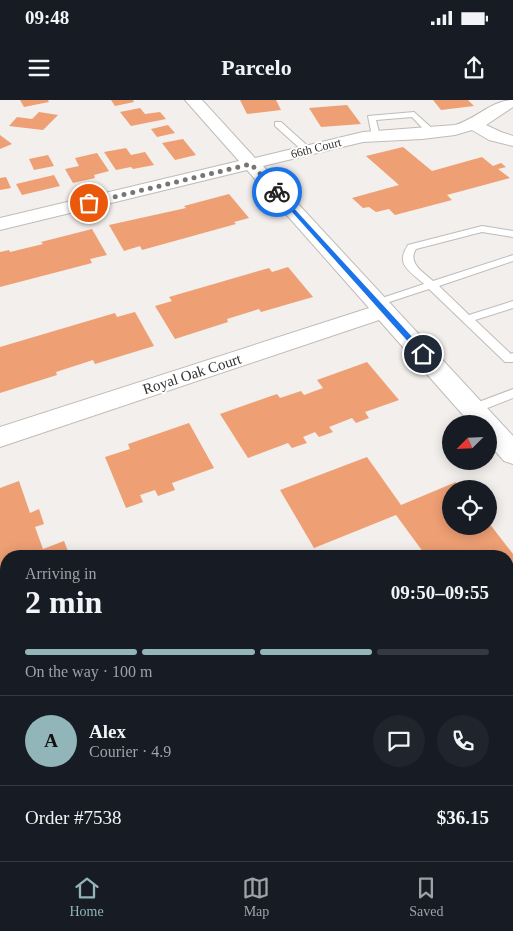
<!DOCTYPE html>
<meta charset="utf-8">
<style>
:root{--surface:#171b24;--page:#20242c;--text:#f1f3f6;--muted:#9ea1a6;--line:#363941;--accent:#91b5b8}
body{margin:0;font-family:"Times New Roman",serif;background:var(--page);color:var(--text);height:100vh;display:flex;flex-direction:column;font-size:19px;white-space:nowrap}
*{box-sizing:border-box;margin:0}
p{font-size:16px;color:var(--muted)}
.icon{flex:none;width:28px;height:28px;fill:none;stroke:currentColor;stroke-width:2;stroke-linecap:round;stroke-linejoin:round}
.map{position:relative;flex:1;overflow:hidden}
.details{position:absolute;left:0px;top:450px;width:514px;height:311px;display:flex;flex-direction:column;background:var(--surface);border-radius:20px 20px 0 0;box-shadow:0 2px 12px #0003}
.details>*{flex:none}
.needle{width:32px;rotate:246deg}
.controls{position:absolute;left:442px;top:315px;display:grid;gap:10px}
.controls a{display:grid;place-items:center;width:55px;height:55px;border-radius:50%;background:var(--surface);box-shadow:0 2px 12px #0003;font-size:25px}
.pin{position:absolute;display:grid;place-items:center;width:42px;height:42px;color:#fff;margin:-21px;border:2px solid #fff;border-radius:50%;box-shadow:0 1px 5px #0007}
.courier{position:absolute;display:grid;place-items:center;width:50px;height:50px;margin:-25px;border:4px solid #1a73e8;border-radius:50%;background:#fff;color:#222;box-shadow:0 1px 6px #0007}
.headline em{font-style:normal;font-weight:800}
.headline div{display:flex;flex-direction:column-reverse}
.headline{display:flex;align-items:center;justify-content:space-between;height:85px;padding:0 25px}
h1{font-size:32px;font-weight:800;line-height:38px}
.bar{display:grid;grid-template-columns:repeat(4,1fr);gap:8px 5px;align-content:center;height:60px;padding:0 25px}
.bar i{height:6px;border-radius:4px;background:var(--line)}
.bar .on{background:var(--accent)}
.bar p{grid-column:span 4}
.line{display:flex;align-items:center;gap:12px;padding:0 25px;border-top:1px solid var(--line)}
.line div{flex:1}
.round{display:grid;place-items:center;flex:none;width:52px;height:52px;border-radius:26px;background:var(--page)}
.status{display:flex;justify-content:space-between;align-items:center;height:35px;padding:0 25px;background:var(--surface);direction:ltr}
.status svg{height:14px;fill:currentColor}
header{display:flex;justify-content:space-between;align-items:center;height:65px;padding:0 25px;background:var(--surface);font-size:22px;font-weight:800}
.dock{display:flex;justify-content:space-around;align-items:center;height:70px;border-top:1px solid var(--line);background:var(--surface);font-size:14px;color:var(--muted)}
.dock a{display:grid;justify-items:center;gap:2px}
.dock .on{color:var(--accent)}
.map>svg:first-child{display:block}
.building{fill:#ee9f73}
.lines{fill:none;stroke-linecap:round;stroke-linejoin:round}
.lane-casing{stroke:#bfbbb8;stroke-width:2}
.street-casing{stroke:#bfbbb8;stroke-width:2}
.lane{fill:#fff;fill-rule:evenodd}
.street{fill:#fff;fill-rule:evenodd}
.route{fill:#1a73e8}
.done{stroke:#787574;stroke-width:5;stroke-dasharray:0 9}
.labels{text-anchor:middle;stroke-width:4;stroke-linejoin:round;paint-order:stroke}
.far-street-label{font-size:12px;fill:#353333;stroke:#fff}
.street-label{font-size:15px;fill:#353333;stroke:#fff}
</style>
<div class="status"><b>09:48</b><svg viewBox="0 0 49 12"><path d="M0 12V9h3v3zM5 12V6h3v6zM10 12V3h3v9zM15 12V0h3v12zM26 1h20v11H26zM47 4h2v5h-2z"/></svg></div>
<header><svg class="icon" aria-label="menu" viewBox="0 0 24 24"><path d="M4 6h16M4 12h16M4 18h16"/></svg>Parcelo<svg class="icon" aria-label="share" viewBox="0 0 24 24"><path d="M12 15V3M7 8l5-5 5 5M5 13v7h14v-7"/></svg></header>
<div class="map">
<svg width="513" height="761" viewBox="0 0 513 761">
<rect width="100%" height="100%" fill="#f3efec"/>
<g class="building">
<polygon points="20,0 48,0 49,2 24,7"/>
<polygon points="111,0 133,0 134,2 115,6"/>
<polygon points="240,0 276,0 281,10 247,14"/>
<polygon points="433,0 468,0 474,6 441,10"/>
<polygon points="347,5 361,24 321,27 309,8"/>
<polygon points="140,8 145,14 160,12 166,19 131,26 120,12"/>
<polygon points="39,12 58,15 43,30 9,26 17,17 32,19"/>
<polygon points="168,25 175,33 157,37 151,29"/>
<polygon points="0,35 12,44 0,49"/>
<polygon points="183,39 196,55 175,60 162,43"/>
<polygon points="403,47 432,71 482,57 493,66 501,63 506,67 498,69 510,78 447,95 452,100 395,115 389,109 376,112 369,107 363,108 352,98 399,85 366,56"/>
<polygon points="126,48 131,55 145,52 154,65 133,69 131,67 116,70 104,52"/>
<polygon points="97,53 109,71 94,75 95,78 73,83 65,69 79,66 75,58"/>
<polygon points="48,55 54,66 34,70 29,59"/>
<polygon points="54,75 60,86 22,95 16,84"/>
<polygon points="6,77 11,88 0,90 0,78"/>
<polygon points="229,94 249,118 234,122 236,124 142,150 140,146 124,151 109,125 186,108 184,106"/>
<polygon points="92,129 107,155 90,159 92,163 0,187 0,152 9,150 10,152 43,144 41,142"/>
<polygon points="288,167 313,197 261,212 259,209 227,219 228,222 175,239 155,206 172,201 169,197 269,168 272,172"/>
<polygon points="135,212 154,246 95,264 93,260 56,272 57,275 0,293 0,247 115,213 117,217"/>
<polygon points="367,262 399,300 365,312 369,318 356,323 352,318 329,327 333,332 319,337 315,332 303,337 307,343 292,348 288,343 248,358 220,314 277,294 280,298 301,291 304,295 323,288 317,280"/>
<polygon points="189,323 214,368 172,383 175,390 158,396 155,390 140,395 143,402 126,408 105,357 130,349 128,344"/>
<polygon points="367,357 401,405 456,382 461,389 451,389 451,426 489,426 489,423 513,454 513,580 508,572 508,456 426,456 396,415 314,448 280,390"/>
<polygon points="19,381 30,413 39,409 44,424 35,427 43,449 64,441 70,456 6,456 6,565 0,543 0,388"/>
<polygon points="0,602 6,602 6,755 52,755 51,761 0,761"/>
</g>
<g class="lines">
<g class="lane-casing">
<g id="lane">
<polygon points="414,12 435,31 435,35 429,35 412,17 376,20 380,36 376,38 372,36 368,16"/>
<polygon points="275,22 281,22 310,48 310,52 304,52 275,26"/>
<path d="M482,126L513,131V137L482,132L416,149C407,163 423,172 433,181L513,155V161L439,186L469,215L513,201V208L475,220L511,254L513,253V262H505L429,189L377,206L372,203L373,201L424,184C409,170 395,165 408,145Z"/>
<polygon points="513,289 513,298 472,314 468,312 466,309 468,306"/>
</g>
</g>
<g class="street-casing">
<g id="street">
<path d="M185,0H202L255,58L363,32L455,25C476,19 492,0 513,0V7L486,25L501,32L513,36V46L489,40L472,30L455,35L422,39L363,42L263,66L513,336V364L504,361L489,344V324H471L379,220L0,347V327L369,208L247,70L0,130V118L239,61Z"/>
<polygon points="513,721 513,760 457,761 460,755 508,755 508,723"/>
</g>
</g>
<use href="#lane" class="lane"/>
<use href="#street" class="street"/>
</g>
<polygon class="route" points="275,91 278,91 426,252 426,256 421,256 275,93"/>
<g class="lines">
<polyline class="done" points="89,103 251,64 277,92"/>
</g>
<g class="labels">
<g class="far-street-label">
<text transform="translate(316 48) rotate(-14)" y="4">66th Court</text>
</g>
<g class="street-label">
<text transform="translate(192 274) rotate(-18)" y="5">Royal Oak Court</text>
</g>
</g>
</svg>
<div class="controls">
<a><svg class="needle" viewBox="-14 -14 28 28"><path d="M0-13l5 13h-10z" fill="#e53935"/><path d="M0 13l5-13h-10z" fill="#9ea1a6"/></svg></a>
<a><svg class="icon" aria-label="locate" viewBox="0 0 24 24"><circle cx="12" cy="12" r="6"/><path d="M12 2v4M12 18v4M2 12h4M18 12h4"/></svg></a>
</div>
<div class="pin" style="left:89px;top:103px;background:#ea580c"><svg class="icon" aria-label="bag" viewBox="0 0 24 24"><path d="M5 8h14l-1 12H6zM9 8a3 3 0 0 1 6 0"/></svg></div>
<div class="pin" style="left:423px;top:254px;background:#1f2937"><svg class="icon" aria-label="home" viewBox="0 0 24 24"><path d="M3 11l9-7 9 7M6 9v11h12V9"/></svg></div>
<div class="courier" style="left:277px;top:92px"><svg class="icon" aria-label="bike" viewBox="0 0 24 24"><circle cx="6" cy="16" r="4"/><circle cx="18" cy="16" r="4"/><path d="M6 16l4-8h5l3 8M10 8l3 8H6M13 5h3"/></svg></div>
<section class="details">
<div class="headline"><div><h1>2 min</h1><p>Arriving in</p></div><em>09:50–09:55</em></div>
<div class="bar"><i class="on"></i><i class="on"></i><i class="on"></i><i></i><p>On the way · 100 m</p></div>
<div class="line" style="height:90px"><b class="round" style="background:var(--accent);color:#111">A</b><div><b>Alex</b><p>Courier · 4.9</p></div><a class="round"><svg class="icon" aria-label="chat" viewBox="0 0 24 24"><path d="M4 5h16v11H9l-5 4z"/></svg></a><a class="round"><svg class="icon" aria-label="phone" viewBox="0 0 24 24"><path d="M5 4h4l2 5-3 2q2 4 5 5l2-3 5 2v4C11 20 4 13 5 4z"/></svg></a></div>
<div class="line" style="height:65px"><div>Order #7538</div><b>$36.15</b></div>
</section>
</div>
<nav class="dock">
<a class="on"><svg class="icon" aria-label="home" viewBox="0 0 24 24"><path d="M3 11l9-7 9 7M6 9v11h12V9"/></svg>Home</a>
<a><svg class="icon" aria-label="map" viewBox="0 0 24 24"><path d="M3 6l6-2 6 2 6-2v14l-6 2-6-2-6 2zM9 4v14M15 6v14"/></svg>Map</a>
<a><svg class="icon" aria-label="saved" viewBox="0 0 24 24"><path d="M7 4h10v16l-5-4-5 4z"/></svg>Saved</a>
</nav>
